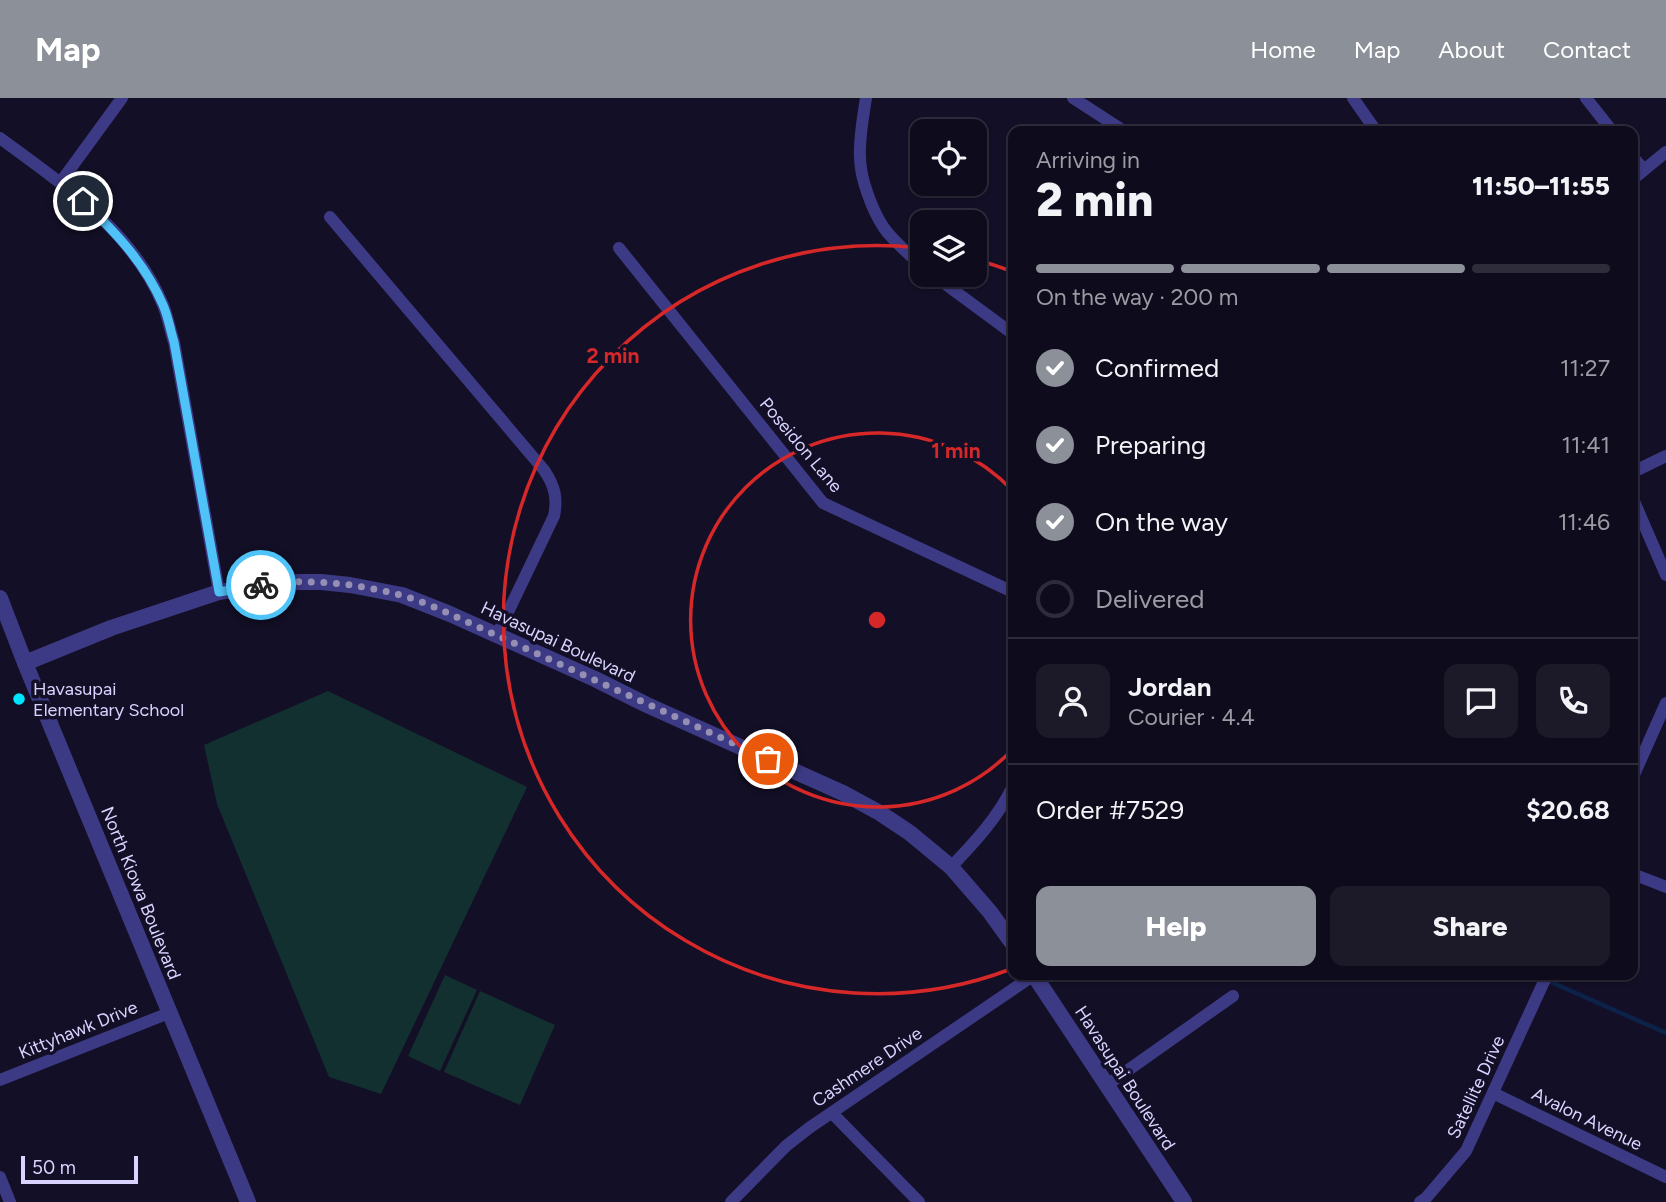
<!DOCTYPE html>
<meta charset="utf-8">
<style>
:root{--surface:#0e0b1c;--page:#1c1929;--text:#f1f3f6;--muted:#9b9ba3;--line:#2e2b3b;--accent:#8c9099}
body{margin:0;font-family:Figtree,sans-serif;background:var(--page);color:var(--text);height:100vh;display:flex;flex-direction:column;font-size:26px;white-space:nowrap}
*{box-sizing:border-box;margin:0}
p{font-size:23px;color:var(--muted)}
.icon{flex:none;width:38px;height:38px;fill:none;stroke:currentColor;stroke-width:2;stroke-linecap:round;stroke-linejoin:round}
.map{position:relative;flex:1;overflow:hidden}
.side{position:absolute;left:1008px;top:28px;width:630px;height:854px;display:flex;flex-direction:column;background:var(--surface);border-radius:14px;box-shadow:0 2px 5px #0004,0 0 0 2px var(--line)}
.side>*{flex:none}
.buttons{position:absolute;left:910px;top:21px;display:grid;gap:14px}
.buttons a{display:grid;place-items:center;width:77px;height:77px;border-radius:14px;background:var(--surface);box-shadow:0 2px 5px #0004,0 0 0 2px var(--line);font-size:35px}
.scale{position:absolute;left:21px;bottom:18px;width:117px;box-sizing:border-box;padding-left:7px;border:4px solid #d9d4ff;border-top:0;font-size:19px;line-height:24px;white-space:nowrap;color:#d9d4ff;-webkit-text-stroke:5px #130f26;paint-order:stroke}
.pin{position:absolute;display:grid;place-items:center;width:60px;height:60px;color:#fff;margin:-30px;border:4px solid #fff;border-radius:50%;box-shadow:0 2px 7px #0007}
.courier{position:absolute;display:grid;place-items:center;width:70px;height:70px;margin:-35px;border:5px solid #4fc3f7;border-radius:50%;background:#fff;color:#222;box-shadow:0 2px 9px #0007}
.summary em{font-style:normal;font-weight:800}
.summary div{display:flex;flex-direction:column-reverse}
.summary{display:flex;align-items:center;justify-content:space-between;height:119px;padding:0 28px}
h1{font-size:46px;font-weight:800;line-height:52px}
.bar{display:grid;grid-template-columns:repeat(4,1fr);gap:10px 7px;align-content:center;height:84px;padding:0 28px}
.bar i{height:9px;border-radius:5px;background:var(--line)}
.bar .current{background:var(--accent)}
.bar p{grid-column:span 4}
.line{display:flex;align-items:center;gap:18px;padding:0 28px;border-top:2px solid var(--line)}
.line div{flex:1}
.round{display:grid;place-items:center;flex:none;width:74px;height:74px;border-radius:14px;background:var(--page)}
ol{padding:0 28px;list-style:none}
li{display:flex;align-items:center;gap:21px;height:77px}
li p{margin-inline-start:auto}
li .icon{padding:7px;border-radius:50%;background:var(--accent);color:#fff;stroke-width:4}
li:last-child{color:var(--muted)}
li i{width:38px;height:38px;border:4px solid var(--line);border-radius:50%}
.primary-button{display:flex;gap:14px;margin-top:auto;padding:14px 28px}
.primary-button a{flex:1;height:80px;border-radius:14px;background:var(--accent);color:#fff;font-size:28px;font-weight:800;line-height:80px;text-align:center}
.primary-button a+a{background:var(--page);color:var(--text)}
header{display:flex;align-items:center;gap:42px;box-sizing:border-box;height:98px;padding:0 35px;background:var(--accent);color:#fff}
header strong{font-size:33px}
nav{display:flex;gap:38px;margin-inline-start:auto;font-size:24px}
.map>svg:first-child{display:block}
.green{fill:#12302f}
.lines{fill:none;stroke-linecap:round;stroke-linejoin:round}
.stream{stroke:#0c2248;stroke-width:4.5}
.minor{stroke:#3d3a85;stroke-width:12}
.tertiary{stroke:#3d3a85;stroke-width:16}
.done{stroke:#948fb3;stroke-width:7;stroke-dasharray:0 12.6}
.route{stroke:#4fc3f7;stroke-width:9}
.ring{fill:none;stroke:#d62828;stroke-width:3.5}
.poi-dot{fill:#00e5ff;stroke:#130f26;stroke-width:2.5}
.labels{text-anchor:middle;stroke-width:7;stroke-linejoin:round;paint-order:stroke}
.street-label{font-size:18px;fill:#d9d4ff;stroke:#130f26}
.poi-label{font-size:18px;fill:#d9d4ff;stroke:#130f26;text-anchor:start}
.centre{fill:#d62828;stroke:#130f26;stroke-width:3.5}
.ring-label{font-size:21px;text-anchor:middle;font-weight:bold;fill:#d62828;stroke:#130f26;stroke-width:7;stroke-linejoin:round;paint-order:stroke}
</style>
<header>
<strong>Map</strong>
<nav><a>Home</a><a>Map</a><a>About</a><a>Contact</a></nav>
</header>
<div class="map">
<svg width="1666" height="1104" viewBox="0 0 1666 1104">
<rect width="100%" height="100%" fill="#130f26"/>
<g class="green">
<polygon points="328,593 527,689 381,996 329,979 217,706 204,647"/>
<polygon points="445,877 477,892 440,973 408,958"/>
<polygon points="480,893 555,927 520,1007 444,974"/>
</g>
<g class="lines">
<polyline class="stream" points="1535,877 1666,935"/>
<g class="minor">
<path d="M866,0C863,20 859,39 860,59C860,80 872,112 884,130C894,144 909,156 922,168"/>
<polyline points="1073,0 1124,33"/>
<polyline points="1353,0 1376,33"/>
<polyline points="1586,0 1612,33"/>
<path d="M0,40C62,86 133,133 163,207C168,219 170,232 174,244L219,494"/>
<polyline points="1633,59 1644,72"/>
<polyline points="1633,81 1666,54"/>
<polyline points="60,85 122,0"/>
<path d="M330,119L544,372C554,387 558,399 554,418L497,537"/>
<polyline points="619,150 823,405 1013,494"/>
<polyline points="933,177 1013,236"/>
<polyline points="1633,374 1666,358"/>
<polyline points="1633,401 1666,477"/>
<polyline points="1633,679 1666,605"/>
<path d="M951,769C975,744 998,719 1013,688"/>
<polyline points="1633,776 1666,789"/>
<polyline points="0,982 169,915"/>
<polyline points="1107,987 1233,898"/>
<polyline points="1493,995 1666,1079"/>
<polyline points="832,1015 919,1104"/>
<polyline points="0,1079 10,1104"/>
<polyline points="731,1104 786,1048 809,1030 1034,877"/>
<polyline points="1420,1104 1426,1100 1466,1053 1547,877"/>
</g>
<g class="tertiary">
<polyline points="0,500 25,565 248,1104"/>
<polyline points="25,565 111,530 219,494 283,484 321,484 350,487 402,497 450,516 595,581 647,607 843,695 880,715 910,735 951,769 990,814 1013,846"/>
<polyline points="1034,877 1184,1104"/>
</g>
</g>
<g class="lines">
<path class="done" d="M261,487C306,480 355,485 400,497C417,501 434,509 450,516L768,661"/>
<path class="route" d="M83,103C115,134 145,165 163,207C168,218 170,231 174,244L219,494L261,487"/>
</g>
<g class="ring">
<path d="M1013 651A187 187 0 1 1 1013 393"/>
<path d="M1011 871A374 374 0 1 1 919 150M977 162A374 374 0 0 1 1011 173"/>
</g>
<circle class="poi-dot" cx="19" cy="601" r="7"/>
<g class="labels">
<g class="street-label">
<text transform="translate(801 347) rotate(50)" y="6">Poseidon Lane</text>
<text transform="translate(558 544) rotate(25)" y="6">Havasupai Boulevard</text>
<text transform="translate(141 795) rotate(68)" y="6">North Kiowa Boulevard</text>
<text transform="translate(78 932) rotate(-22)" y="6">Kittyhawk Drive</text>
<text transform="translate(867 969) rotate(-34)" y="6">Cashmere Drive</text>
<text transform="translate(1125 980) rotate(57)" y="6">Havasupai Boulevard</text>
<text transform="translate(1476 989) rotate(-65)" y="6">Satellite Drive</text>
<text transform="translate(1587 1021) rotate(26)" y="6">Avalon Avenue</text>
</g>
<g class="poi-label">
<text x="33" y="597">Havasupai<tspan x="33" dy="21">Elementary School</tspan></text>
</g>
</g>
<circle cx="877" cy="522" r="10" class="centre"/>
<g class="ring-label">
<text x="613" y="265">2 min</text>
<text x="956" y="360">1 min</text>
</g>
</svg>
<div class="buttons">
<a><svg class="icon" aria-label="locate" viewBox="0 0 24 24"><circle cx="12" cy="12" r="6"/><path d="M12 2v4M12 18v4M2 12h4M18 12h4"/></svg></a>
<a><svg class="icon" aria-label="layers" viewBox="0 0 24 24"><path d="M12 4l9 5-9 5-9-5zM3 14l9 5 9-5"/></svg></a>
</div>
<div class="scale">50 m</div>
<div class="pin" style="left:768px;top:661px;background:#ea580c"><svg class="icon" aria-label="bag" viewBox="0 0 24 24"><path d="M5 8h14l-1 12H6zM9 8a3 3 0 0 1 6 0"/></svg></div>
<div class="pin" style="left:83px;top:103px;background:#1f2937"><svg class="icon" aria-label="home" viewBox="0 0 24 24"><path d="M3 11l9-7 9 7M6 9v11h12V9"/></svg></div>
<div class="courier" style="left:261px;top:487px"><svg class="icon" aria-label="bike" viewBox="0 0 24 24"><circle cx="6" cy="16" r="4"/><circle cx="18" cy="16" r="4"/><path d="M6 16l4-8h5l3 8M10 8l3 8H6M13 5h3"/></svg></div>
<section class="side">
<div class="summary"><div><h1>2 min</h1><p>Arriving in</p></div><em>11:50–11:55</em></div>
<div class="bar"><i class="current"></i><i class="current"></i><i class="current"></i><i></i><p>On the way · 200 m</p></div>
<ol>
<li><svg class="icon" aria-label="check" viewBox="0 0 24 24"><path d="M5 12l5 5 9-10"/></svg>Confirmed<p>11:27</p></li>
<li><svg class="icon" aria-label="check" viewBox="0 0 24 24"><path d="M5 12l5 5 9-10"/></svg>Preparing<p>11:41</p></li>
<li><svg class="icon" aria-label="check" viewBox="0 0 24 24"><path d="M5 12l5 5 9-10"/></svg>On the way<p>11:46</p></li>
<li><i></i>Delivered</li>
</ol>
<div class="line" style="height:126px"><a class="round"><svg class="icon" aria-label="person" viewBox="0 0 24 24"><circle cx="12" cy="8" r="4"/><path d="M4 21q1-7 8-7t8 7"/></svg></a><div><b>Jordan</b><p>Courier · 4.4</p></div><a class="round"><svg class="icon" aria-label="chat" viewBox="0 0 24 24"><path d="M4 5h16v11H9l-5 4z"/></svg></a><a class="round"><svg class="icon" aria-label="phone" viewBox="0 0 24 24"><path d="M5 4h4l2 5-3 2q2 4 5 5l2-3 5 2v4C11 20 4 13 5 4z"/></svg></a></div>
<div class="line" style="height:91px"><div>Order #7529</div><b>$20.68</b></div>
<div class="primary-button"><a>Help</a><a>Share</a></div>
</section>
</div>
